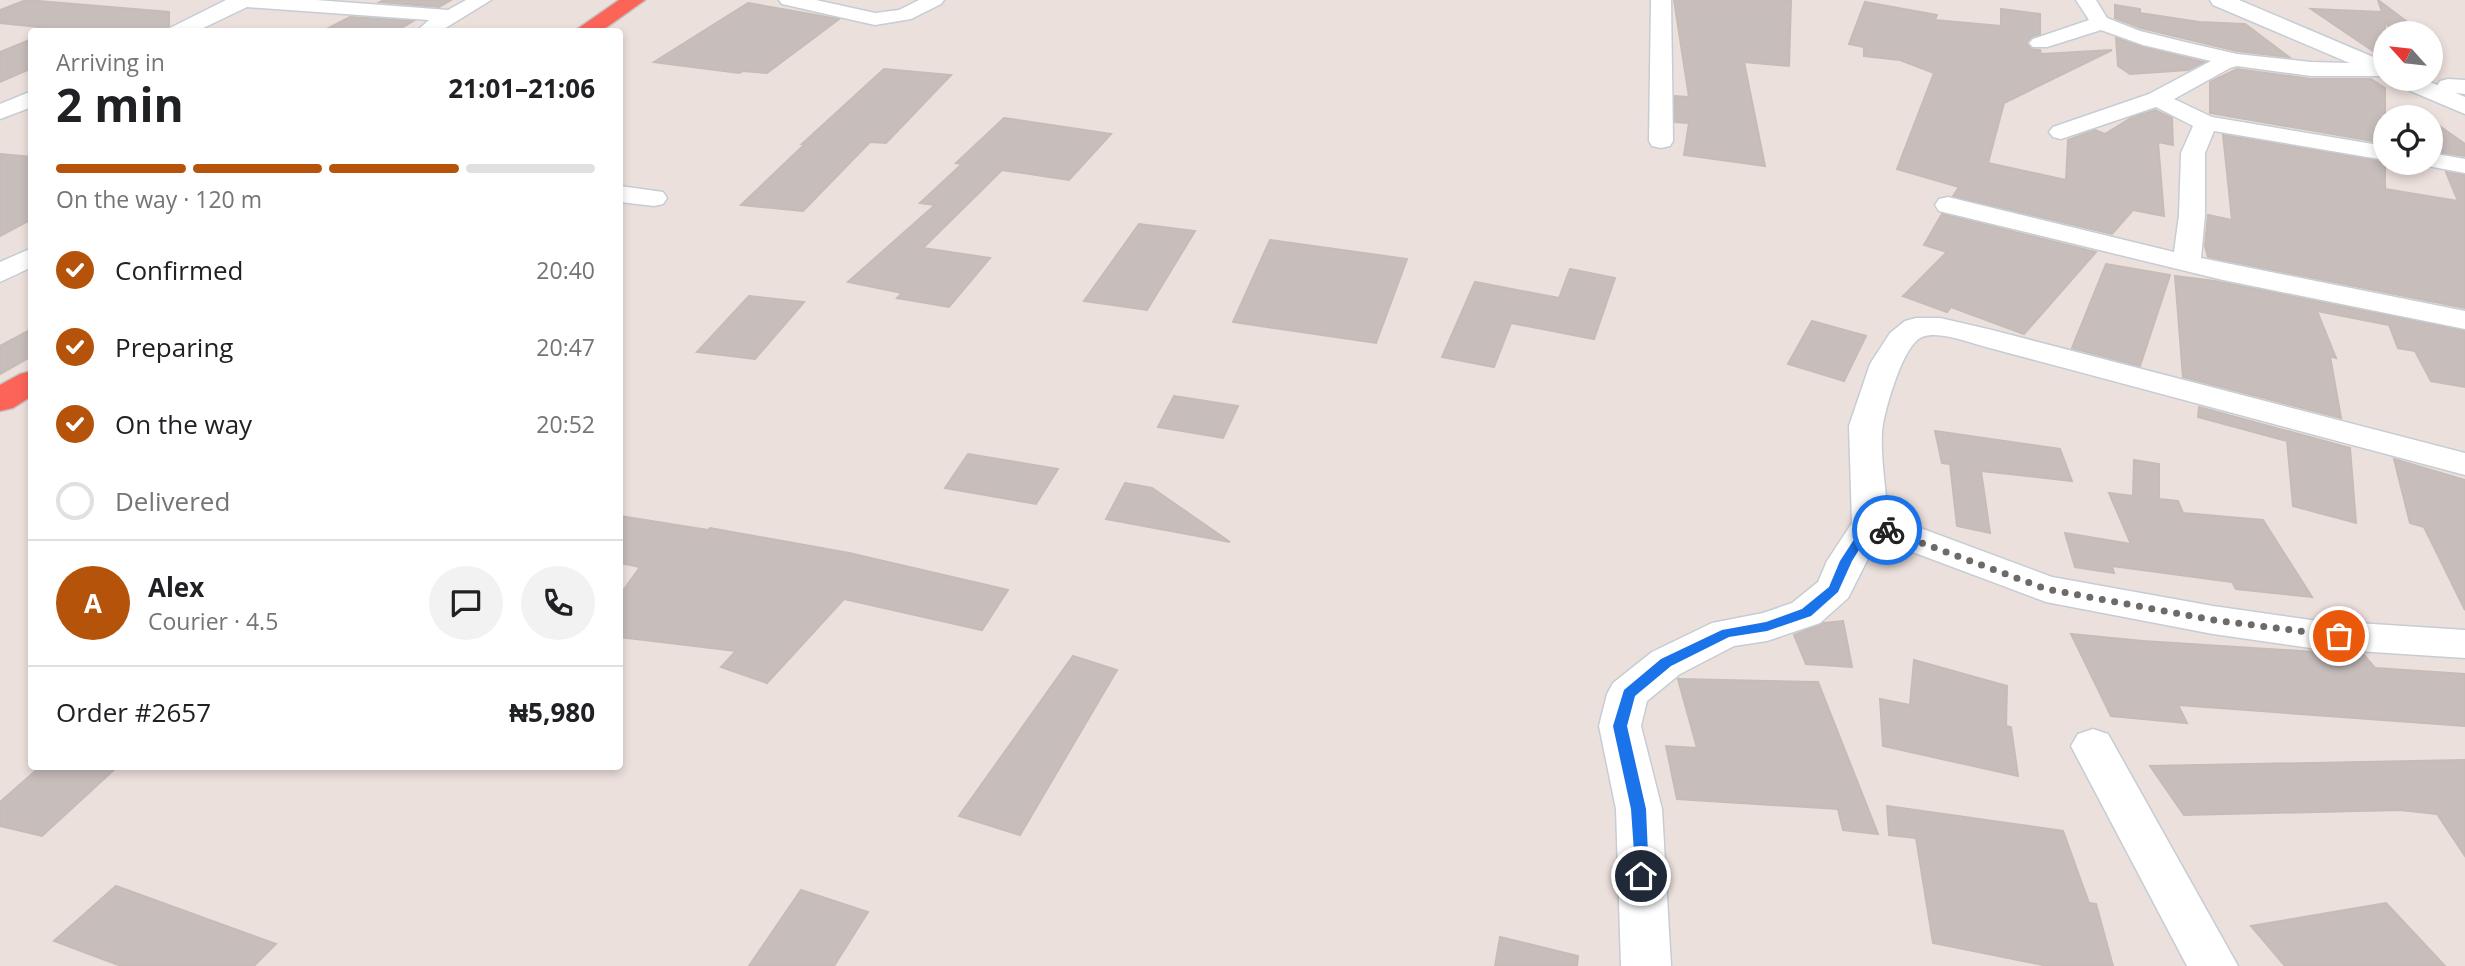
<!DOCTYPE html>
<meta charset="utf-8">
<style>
:root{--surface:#fff;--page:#f2f2f2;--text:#202124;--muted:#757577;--line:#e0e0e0;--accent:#b45309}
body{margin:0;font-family:"Open Sans",sans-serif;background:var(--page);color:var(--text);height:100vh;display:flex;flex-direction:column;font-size:26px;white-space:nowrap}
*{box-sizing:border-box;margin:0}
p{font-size:23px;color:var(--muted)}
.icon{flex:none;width:38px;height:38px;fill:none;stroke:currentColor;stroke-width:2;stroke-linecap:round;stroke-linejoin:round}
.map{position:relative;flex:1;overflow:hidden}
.side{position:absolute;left:28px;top:28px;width:595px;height:742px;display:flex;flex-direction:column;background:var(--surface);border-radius:7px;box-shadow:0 4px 10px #0003}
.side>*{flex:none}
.needle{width:46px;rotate:297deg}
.buttons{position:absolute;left:2373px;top:21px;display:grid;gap:14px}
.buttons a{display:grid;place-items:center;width:70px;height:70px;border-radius:50%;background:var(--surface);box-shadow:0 4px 10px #0003;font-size:35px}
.pin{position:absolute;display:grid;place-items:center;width:60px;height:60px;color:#fff;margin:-30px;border:4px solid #fff;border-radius:50%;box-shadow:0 2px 7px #0007}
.courier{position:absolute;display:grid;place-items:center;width:70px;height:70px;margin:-35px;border:5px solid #1a73e8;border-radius:50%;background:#fff;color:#222;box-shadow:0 2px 9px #0007}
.headline em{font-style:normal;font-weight:700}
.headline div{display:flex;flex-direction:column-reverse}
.headline{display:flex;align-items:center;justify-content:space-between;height:119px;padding:0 28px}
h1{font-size:46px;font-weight:700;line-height:52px}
.bar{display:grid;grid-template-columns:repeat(4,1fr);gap:10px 7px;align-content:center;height:84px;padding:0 28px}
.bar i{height:9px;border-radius:5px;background:var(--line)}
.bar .selected{background:var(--accent)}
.bar p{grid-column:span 4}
.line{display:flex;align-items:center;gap:18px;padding:0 28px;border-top:2px solid var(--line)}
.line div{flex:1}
.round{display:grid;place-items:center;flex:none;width:74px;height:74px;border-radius:37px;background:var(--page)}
ol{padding:0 28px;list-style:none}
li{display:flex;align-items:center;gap:21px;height:77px}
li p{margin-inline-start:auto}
li .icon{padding:7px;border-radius:50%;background:var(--accent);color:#fff;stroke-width:4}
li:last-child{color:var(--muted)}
li i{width:38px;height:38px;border:4px solid var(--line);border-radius:50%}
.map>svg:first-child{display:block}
.building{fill:#c7bebc;stroke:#c7bbb6;stroke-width:2}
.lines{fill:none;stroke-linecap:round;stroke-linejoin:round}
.street-casing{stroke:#c5cdd4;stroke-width:3}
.secondary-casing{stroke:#c5cdd4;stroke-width:3}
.highway-casing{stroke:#c3c3c3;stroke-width:3}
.street{fill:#fff;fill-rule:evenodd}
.secondary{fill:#fff;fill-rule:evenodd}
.highway{fill:#fc6458;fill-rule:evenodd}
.route{fill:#1a73e8}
.done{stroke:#6e6a68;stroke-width:7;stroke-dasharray:0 12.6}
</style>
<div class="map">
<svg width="2465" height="966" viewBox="0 0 2465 966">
<rect width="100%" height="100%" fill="#ece0dc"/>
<g class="building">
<polygon points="26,0 169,12 169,26 165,32 40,32 48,28 0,23 0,10"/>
<polygon points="384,0 451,0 439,7 380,2"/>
<polygon points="1674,0 1791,0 1789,66 1744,62 1765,166 1684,155 1689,123 1675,122 1675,96 1689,97"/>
<polygon points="2378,0 2422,33 2391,33 2385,19 2385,59 2311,9 2382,12"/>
<polygon points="1865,2 1937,15 1935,20 2001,26 2001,9 2040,14 2040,34 2031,37 2026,43 2031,49 2040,50 2041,54 2112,50 2004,103 1988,163 2066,180 2068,140 2095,130 2105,134 2131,118 2155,110 2172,118 2173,145 2158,142 2164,216 2133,210 2112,234 1953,196 1959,187 1897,169 1934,73 1900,60 1864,56 1864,47 1849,44"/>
<polygon points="748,3 839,19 767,73 743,71 739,73 654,62"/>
<polygon points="2115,5 2140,9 2140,13 2199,22 2245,24 2289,57 2237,51 2141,28 2115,18"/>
<polygon points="350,17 413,21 395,32 321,32"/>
<polygon points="2116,38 2142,47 2204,62 2188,70 2130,74 2118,66"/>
<polygon points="32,39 32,68 0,82 0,52"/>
<polygon points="884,69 951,75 886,143 870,142 803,211 741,205 805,144 802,144"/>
<polygon points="2237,69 2311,79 2371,79 2385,88 2385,143 2210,113 2210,82"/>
<polygon points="1004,118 1111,134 1069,180 1002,170 923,248 990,258 949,307 897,298 902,293 848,282 935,205 920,203 962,164 956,163"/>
<polygon points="2431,120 2465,144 2465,156 2438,152 2431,133"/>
<polygon points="2223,135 2385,162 2385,189 2458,201 2446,172 2465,175 2465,308 2208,257 2205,246 2208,215 2232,220"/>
<polygon points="0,154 32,157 32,219 0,236"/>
<polygon points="1942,214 2096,252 2024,334 1951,307 1947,312 1903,296 1947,252 1924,245"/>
<polygon points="1139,224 1195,231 1147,310 1084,301"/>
<polygon points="1270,240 1407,259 1376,343 1233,322"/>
<polygon points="2106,264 2170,275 2140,366 2072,348"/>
<polygon points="1570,269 1615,278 1594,339 1511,323 1494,367 1442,357 1475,282 1559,298"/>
<polygon points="2175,276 2215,281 2465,331 2465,387 2431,381 2415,351 2398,348 2389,325 2317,311 2336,358 2330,356 2341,418 2183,377"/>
<polygon points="749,296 804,302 755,359 697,352"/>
<polygon points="1812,321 1866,336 1844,381 1788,364"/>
<polygon points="32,329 32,356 0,374 0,346"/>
<polygon points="1174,396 1238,406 1223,438 1158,427"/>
<polygon points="2199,407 2350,448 2356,523 2293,506 2287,441 2198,417"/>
<polygon points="1935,431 2060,449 2072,481 1981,471 1990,533 1957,526 1950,464 1942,463"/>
<polygon points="968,454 1058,469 1036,504 945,488"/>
<polygon points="2394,459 2465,480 2465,610 2424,527 2410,523"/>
<polygon points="2134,460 2159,464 2159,499 2178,501 2183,513 2263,520 2312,597 2236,589 2232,582 2112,566 2114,573 2075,567 2065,533 2131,544 2109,493 2133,496"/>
<polygon points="1125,483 1152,488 1230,542 1106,519"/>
<polygon points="620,516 708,530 710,528 849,553 1008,590 982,630 844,599 767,683 721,667 736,651 620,637 620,595 640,567 620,563"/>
<polygon points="1843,621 1852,667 1806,664 1794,635 1824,623"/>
<polygon points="2071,634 2143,641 2364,655 2375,668 2465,674 2465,726 2178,705 2187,723 2111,716"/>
<polygon points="1073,656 1117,670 1020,835 959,816"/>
<polygon points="1914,660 2007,686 2006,726 2011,727 2018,776 1883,746 1880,699 1910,705"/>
<polygon points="1678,679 1818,682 1878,834 1843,830 1838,809 1677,799 1666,746 1697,748"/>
<polygon points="2465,760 2465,856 2437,814 2400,810 2184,815 2150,766"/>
<polygon points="41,766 118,766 42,836 0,826 0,802"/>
<polygon points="1887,806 2063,831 2089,903 2096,904 2113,966 2048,966 1933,943 1916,838 1889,835"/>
<polygon points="116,886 276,944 254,966 121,966 54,941"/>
<polygon points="801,890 868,912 834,966 749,966"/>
<polygon points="2386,903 2445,966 2285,966 2251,926"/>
<polygon points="1500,937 1578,956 1577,966 1495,966"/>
</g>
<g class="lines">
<g class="street-casing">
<g id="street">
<polygon points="226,0 316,0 448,10 466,0 491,0 439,32 422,32 420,28 429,20 247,7 195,32 167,32 170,28"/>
<polygon points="779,0 816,0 875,13 899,10 919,0 944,0 941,4 911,19 875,25 782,4"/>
<polygon points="1651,0 1671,0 1673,141 1670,146 1661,148 1652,146 1649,141"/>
<polygon points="2076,0 2096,0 2107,18 2140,31 2185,42 2237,54 2311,62 2385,64 2385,74 2380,76 2311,76 2237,66 2230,68 2174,99 2212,117 2385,146 2385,160 2214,131 2205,153 2205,215 2201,258 2465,311 2465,329 2223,280 1939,211 1935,205 1939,199 1948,197 2174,252 2179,215 2181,153 2193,126 2156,107 2061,139 2053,137 2049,132 2053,127 2149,94 2211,61 2143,45 2101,30 2047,47 2033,47 2029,43 2033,39 2089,20"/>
<polygon points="2448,79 2465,80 2465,94 2440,91 2437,86 2440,81"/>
<polygon points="32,91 32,107 0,119 0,104"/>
<polygon points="2431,153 2465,159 2465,173 2422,165 2421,163 2431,163"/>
<polygon points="620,186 663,192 667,198 663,204 654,206 620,202"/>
<polygon points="32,248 32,267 0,282 0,262"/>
<path d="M1916,318H1940L1992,330L2465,453V475L1986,347C1970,343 1939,330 1922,337C1903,345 1887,404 1883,424C1879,447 1886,491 1888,516L2052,577L2213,606L2311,620L2465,630V658L2311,648L2213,634L2046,602L1878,539L1848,598L1820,623L1767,641L1734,646L1680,674L1647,701L1641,726L1662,809L1671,966H1621L1616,809L1599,726L1607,694L1613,683L1652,652L1712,623L1763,613L1792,603L1818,582L1827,561L1852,523L1849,426L1870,364L1890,333L1905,321Z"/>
<polygon points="2093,729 2108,734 2238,966 2187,966 2071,746 2078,734"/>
</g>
</g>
<g class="secondary-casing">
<g id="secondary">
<polygon points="2210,0 2239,0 2385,62 2385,78 2213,5"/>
<polygon points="2391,79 2423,79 2465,97 2465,114 2394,84"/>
</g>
</g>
<g class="highway-casing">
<g id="highway">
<polygon points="619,0 645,0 600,32 573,32"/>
<polygon points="32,371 32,396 13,408 0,411 0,385 20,374"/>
</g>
</g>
<use href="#street" class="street"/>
<use href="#secondary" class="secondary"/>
<use href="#highway" class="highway"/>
</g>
<polygon class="route" points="1870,520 1893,530 1887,534 1872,529 1852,561 1838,592 1811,616 1767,631 1729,637 1671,666 1635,696 1627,726 1646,809 1649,876 1641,883 1636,881 1631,809 1613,726 1624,690 1661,659 1722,630 1766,622 1802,609 1829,587 1840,561 1866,521"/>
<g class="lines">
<polyline class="done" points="1887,530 2046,589 2213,620 2339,636"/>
</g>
</svg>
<div class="buttons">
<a><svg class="needle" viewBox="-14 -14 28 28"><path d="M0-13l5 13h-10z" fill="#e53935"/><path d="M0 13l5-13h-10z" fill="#757577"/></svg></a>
<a><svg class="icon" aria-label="locate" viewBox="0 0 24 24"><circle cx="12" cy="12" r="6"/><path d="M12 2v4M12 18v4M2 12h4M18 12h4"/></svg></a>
</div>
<div class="pin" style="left:2339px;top:636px;background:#ea580c"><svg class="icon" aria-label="bag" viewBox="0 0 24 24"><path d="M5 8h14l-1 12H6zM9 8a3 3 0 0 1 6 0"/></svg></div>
<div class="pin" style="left:1641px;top:876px;background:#1f2937"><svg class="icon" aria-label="home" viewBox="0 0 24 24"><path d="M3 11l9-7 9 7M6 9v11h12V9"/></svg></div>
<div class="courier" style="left:1887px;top:530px"><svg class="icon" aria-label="bike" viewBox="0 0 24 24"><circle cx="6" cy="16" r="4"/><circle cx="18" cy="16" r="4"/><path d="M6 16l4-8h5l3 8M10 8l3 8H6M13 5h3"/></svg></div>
<section class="side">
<div class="headline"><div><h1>2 min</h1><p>Arriving in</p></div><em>21:01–21:06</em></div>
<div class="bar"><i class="selected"></i><i class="selected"></i><i class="selected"></i><i></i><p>On the way · 120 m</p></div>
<ol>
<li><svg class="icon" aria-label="check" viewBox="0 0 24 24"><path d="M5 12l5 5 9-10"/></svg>Confirmed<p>20:40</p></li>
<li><svg class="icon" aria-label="check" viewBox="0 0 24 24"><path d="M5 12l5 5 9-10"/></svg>Preparing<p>20:47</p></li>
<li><svg class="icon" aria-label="check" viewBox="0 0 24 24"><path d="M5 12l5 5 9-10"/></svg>On the way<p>20:52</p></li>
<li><i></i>Delivered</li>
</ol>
<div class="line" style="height:126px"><b class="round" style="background:var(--accent);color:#fff">A</b><div><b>Alex</b><p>Courier · 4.5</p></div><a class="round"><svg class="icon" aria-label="chat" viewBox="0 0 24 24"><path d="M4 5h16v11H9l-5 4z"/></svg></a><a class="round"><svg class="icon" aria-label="phone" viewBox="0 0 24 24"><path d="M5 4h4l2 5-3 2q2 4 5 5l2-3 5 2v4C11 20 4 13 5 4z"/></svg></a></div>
<div class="line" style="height:91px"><div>Order #2657</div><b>₦5,980</b></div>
</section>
</div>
